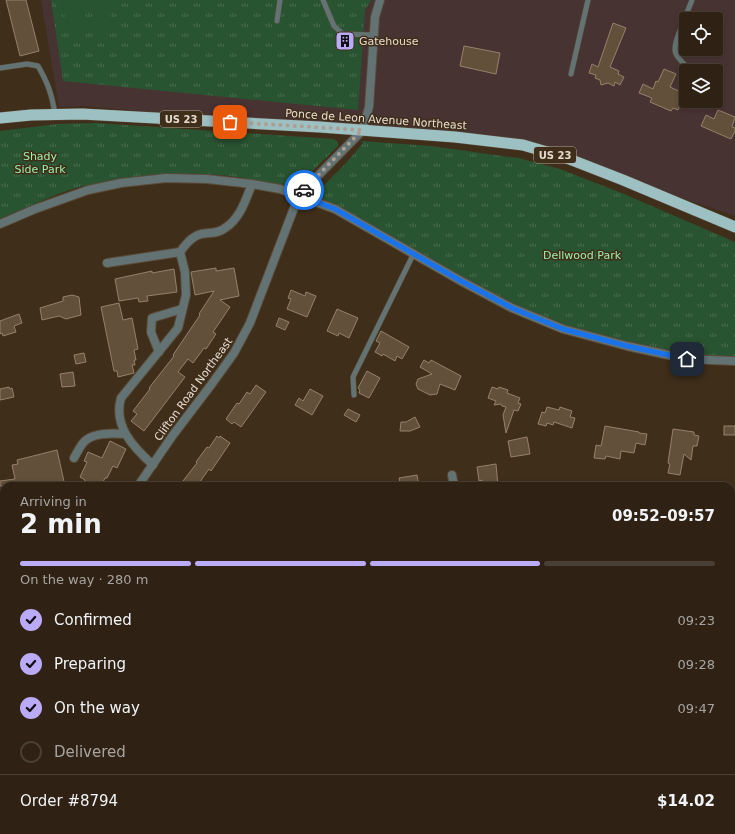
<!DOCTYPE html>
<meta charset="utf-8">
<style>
:root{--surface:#2f2214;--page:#372a1d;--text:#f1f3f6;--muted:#a7a4a0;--line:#4a3f34;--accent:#baaaf7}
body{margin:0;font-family:"DejaVu Sans",sans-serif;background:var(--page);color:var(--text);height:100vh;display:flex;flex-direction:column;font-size:15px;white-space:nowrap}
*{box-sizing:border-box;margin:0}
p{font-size:13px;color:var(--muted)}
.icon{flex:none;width:22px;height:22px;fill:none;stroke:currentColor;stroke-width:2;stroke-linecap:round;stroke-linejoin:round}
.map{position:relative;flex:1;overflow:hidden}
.drawer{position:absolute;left:0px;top:482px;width:735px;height:352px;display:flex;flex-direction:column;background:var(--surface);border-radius:12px 12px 0 0;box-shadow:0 2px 6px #0003,0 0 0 1px var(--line)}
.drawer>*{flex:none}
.buttons{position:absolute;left:679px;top:12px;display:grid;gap:8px}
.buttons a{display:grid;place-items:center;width:44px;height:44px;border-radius:4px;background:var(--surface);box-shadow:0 2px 6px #0003,0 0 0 1px var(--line);font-size:20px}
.pin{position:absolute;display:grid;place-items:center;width:34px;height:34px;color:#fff;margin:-17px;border-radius:8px;box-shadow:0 2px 6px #0006}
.courier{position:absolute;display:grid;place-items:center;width:40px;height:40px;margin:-20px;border:3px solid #1a73e8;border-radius:50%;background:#fff;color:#222;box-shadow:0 1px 5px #0007}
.summary em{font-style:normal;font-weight:800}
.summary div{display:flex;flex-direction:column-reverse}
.summary{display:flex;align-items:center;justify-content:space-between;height:68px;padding:0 20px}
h1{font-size:26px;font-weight:800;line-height:30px}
.bar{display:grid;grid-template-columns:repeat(4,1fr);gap:6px 4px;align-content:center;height:48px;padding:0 20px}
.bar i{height:5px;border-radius:3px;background:var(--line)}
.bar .on{background:var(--accent)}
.bar p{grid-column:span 4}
.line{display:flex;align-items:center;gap:10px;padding:0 20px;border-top:1px solid var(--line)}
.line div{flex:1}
ol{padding:0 20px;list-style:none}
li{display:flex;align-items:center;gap:12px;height:44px}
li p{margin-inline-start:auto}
li .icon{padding:4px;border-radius:50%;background:var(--accent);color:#111;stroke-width:4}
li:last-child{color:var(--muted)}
li i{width:22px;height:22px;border:2px solid var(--line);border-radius:50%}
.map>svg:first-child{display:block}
.commercial{fill:#483333;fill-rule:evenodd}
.grass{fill:url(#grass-tufts)}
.forest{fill:url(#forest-crowns)}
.garden{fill:#295431}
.building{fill:#62503b;stroke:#95816b}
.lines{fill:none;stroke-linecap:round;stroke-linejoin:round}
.service-casing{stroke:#5a4a37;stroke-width:6}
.minor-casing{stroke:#5a4a37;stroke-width:10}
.tertiary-casing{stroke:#5a4a37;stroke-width:10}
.trunk-casing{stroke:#5a4a37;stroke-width:12}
.service{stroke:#637374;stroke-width:5}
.minor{stroke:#637374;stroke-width:8}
.tertiary{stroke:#637374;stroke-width:8}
.trunk{stroke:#9dc0c3;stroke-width:11}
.done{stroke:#ac9e90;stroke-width:4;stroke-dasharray:0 7.2}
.route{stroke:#1a73e8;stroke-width:5}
.labels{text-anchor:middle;stroke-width:3;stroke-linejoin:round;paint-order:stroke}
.shield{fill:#3f2e1a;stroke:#b4a799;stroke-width:1}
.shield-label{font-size:10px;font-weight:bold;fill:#e6dbcf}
.poi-label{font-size:11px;fill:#e6dbcf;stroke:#3f2e1a;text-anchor:start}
.street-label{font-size:11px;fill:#e6dbcf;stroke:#3f2e1a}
.park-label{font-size:11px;fill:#9eedab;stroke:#3f2e1a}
</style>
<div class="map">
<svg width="735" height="834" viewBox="0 0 735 834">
<defs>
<pattern id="grass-tufts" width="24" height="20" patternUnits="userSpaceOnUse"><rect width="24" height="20" fill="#295431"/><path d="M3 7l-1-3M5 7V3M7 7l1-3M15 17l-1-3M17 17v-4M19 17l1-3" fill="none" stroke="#486c4e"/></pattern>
<pattern id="forest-crowns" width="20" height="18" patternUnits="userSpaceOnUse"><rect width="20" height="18" fill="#3b7045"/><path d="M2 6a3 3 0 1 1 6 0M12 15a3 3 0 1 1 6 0" fill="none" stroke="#57845f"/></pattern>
</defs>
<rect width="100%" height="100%" fill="#3f2e1a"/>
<path class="commercial" d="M41,0H735V216L585,165L515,144L83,106L59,107ZM686,19H716V49H686ZM686,71H716V101H686Z"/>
<g class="grass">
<polygon points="51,0 371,0 365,10 358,110 63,81"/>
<path d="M96,123L334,139L338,142V146L296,187L292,189C232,170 167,170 106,182C97,184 87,185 79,187C52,195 26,208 0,219V131L57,124Z"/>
<polygon points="361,141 431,146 518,158 560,169 624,194 735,242 735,358 708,359 665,351 621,342 551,322 472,283 401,242 316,197 319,190 346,163 363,143"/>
</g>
<polygon class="forest" points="731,531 735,532 735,834 598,834 598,830 731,830"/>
<g class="garden">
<polygon points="79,0 87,32 70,36 61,1"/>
<polygon points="89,0 107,0 113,26 97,30"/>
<polygon points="731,567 735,567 735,834 645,834 644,830 731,830"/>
</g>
<g class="building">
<polygon points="6,0 26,0 39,51 20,56"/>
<polygon points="613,23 626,28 610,67 619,71 618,74 624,77 620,85 615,82 614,86 608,83 601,85 600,80 595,78 596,75 589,73 592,64 598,67"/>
<polygon points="464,46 500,53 496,74 460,66"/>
<polygon points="664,69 676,74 670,87 681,92 678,99 682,101 678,110 673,108 671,111 650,102 652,98 639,93 643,84 653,89 656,81 658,82"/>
<polygon points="718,110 735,117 732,127 735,128 735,131 731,139 701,126 706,115 714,119"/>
<polygon points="216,268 216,271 234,268 239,296 220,300 230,307 213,332 216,334 206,349 204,348 193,363 188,359 178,372 185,377 144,431 131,421 137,414 133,411 150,389 149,388 174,356 173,355 200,315 199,314 214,291 195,295 191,272"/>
<polygon points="174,269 177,292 147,296 148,301 139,302 138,298 119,301 115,279 152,271 152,273"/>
<polygon points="291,290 305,296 306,292 316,296 307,317 287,309 291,299 288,298"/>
<polygon points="72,295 79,297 81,315 66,319 59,316 42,320 40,308 63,301 63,297"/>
<polygon points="119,303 123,320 132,318 138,349 134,350 136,360 134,360 135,365 132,365 134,373 118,377 117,371 114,371 101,307"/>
<polygon points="337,309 358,318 349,338 339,333 338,336 327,331"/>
<polygon points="19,314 22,323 14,326 16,332 3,336 2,333 0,334 0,321"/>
<polygon points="279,318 289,322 285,330 276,326"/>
<polygon points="381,331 409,347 402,359 397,356 395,361 383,354 382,356 375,352 380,343 376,341"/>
<polygon points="84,353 86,362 76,364 74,355"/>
<polygon points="424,360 429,363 431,360 461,376 455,390 440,384 437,394 430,395 418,389 416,384 418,379 432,374 420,367"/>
<polygon points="367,371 380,378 369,398 359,393 360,390 358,388"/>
<polygon points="73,372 75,386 62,387 60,374"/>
<polygon points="256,385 266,392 241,427 234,422 232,424 226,419 237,403 239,404 247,392 250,394"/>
<polygon points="9,387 10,389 12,388 14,397 0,400 0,389"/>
<polygon points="492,387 498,389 499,387 508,390 507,393 520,398 518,403 521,404 518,411 514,410 506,433 503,415 506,407 502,406 501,404 494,405 496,401 488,398"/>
<polygon points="310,389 323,396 312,415 295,405 299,398 303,401"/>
<polygon points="547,407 559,410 560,407 572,411 570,417 575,418 572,428 554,422 553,425 547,423 546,426 538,424 542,412 545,413"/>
<polygon points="348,409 360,415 356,422 344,415"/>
<polygon points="415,417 420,427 410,431 400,431 401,422 406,422"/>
<polygon points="605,426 639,432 639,433 647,434 645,445 636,443 634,453 621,451 620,459 606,456 605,459 594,458 596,445 601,446"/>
<rect x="724" y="426" width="11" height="9"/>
<polygon points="673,429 694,432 694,435 699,436 697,446 693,446 691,460 684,454 680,475 668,473 670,464 668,463"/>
<polygon points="217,436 219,438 220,436 230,443 211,471 209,469 197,486 179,486 197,463 196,462 207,447 209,448"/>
<polygon points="527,437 530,454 511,457 508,441"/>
<polygon points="110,441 126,449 117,468 113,466 107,478 105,478 101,486 82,486 85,480 80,477 87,462 84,461 88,452 102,458"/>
<polygon points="57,450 65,486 0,486 0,481 15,479 12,465 18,464 17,460"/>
<polygon points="496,464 498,486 483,486 482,480 479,481 477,467"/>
<polygon points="417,475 419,486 401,486 399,478"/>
</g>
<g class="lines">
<g class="service-casing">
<g id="service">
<polyline points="323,0 334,26 343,34 374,35"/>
<polyline points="277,21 280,0"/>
<polyline points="679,33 692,0"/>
<path d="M686,36L679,33C671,54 675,55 690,70"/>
<path d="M0,68L27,64L38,66C48,83 52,95 55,114"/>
<polyline points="571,74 588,0"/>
<polyline points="354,395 353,377 414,253"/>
</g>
</g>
<g class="minor-casing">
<g id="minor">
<polyline points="0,224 35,209 88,190 121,183 166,178 207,179 252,184 280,189 335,209 461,281 512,308 563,329 627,346 687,359 735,361"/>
<polyline points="107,263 180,252"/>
<polyline points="159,352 151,332 152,318 182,309"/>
<path d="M74,458C77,453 80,446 84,442C93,432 113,433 125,434"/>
<path d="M153,465C133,447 113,426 121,398L178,328L186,295L185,272L180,252C186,244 191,237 201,234C210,232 218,234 225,228C240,219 246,199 252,184"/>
<polyline points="452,475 454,486"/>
<polyline points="0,549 4,548"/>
<polyline points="0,744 4,744"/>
<polyline points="0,777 4,799"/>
<polyline points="9,830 10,834"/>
<polyline points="344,830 345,834"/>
<polyline points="516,830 517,834"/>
</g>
</g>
<g class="tertiary-casing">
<g id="tertiary">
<polyline points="138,486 173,435 211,385 234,353 250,323 299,195 362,131 369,107 375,17 380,0"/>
<polyline points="174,830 174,834"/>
</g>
</g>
<g class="trunk-casing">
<polyline id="trunk" points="0,118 31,115 82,114 320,127 455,137 523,145 564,157 623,180 735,227"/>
</g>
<use href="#service" class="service"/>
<use href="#minor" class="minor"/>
<use href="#tertiary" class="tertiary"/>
<use href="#trunk" class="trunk"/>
</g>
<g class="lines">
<polyline class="done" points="230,122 362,130 304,190"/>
<polyline class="route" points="304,190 299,195 335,209 461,281 512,308 563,329 627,346 687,359"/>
</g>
<defs>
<g id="building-square" transform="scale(1)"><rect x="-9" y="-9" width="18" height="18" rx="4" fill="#baaaf7" stroke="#3f2e1a"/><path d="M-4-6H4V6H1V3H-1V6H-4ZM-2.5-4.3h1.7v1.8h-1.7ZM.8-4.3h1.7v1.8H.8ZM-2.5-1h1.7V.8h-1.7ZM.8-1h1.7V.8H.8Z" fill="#111"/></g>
</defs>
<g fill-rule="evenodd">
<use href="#building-square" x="345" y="41"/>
</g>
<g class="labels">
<g class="shield">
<rect x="160" y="111" width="42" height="16" rx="3"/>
<rect x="534" y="147" width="42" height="16" rx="3"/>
</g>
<g class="shield-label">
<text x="181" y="123">US 23</text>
<text x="555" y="159">US 23</text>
</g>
<g class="poi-label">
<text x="359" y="45">Gatehouse</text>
</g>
<g class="street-label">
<text transform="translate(376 119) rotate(4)" y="4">Ponce de Leon Avenue Northeast</text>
<text transform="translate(193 389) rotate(-54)" y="4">Clifton Road Northeast</text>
</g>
<g class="park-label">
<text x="40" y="160">Shady<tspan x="40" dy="13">Side Park</tspan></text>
<text x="582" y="259">Dellwood Park</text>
</g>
</g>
</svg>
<div class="buttons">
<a><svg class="icon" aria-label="locate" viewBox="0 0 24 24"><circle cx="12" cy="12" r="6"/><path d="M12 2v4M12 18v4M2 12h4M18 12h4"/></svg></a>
<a><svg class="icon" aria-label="layers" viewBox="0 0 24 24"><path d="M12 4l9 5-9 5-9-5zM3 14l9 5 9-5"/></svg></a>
</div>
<div class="pin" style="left:230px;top:122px;background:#ea580c"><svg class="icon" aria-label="bag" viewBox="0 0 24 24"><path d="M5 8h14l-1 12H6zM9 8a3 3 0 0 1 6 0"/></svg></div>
<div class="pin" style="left:687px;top:359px;background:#1f2937"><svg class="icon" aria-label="home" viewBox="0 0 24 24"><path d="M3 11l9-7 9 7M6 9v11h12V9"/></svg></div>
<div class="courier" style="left:304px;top:190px"><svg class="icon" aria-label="car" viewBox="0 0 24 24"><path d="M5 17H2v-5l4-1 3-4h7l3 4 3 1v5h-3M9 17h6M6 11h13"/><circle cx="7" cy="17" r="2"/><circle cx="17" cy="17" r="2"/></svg></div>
<section class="drawer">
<div class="summary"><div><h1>2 min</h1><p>Arriving in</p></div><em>09:52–09:57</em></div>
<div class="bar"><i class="on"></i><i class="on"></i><i class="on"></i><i></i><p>On the way · 280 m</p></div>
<ol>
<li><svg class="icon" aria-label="check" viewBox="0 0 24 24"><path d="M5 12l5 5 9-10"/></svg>Confirmed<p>09:23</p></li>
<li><svg class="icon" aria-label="check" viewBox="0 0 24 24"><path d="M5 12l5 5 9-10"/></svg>Preparing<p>09:28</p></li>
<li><svg class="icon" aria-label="check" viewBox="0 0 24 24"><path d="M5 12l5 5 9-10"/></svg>On the way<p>09:47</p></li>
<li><i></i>Delivered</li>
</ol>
<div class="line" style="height:52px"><div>Order #8794</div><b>$14.02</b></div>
</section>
</div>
